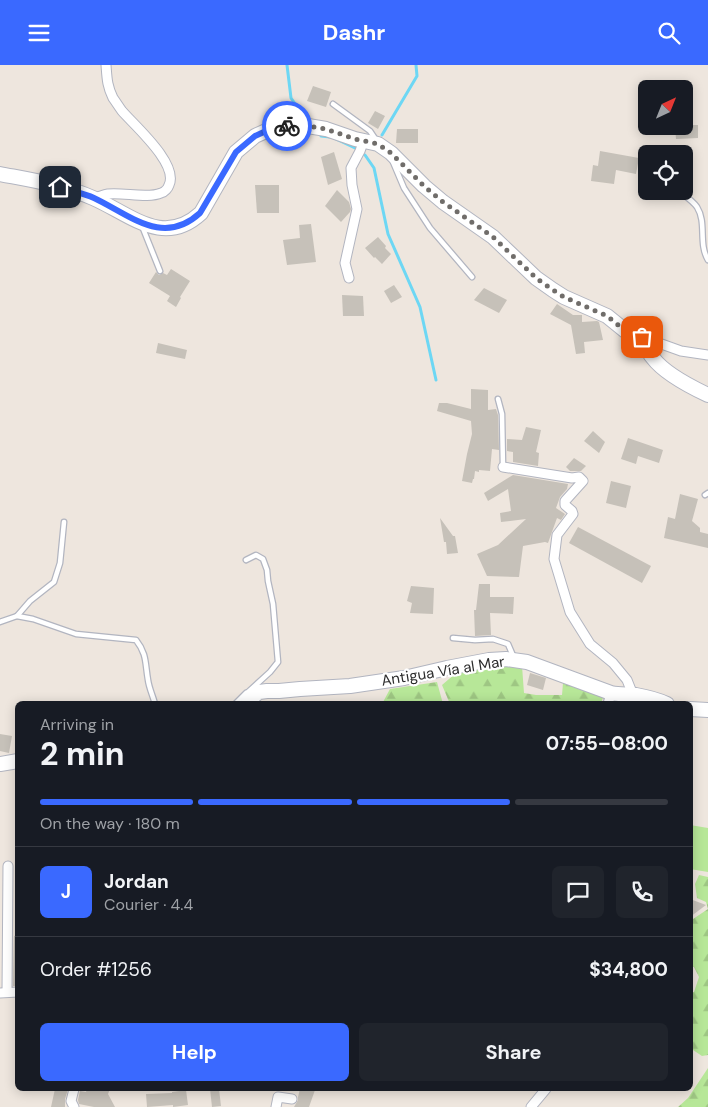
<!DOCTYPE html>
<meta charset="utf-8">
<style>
:root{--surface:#171b24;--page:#20242c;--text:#f1f3f6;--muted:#9ea1a6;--line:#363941;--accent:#3a69ff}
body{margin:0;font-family:"DM Sans",sans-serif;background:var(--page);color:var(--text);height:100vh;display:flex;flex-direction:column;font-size:19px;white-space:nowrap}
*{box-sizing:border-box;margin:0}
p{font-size:16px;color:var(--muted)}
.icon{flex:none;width:28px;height:28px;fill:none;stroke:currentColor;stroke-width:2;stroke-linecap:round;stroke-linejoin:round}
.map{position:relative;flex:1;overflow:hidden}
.panel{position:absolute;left:15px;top:636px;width:678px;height:390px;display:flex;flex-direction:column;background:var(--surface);border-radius:8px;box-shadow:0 2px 12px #0003}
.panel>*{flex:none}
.needle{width:32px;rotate:43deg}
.fabs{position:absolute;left:638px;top:15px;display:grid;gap:10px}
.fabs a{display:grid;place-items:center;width:55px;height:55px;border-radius:8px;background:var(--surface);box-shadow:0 2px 12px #0003;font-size:25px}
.pin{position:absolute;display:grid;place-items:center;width:42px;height:42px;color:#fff;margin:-21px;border-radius:10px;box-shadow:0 2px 8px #0006}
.courier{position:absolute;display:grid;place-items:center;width:50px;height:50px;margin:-25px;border:4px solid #3a69ff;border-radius:50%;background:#fff;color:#222;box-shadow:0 1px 6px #0007}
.headline em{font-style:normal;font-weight:700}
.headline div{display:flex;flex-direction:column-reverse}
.headline{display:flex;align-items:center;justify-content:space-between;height:85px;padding:0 25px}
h1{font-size:32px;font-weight:700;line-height:38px}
.bar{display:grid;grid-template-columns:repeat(4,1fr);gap:8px 5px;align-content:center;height:60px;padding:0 25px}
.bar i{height:6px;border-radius:4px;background:var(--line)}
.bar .selected{background:var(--accent)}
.bar p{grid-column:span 4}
.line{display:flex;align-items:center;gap:12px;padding:0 25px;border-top:1px solid var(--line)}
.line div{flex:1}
.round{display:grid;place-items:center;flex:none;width:52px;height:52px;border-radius:8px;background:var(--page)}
.button{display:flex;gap:10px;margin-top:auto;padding:10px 25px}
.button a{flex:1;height:58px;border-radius:8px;background:var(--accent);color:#fff;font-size:20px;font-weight:700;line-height:58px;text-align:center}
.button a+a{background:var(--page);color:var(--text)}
header{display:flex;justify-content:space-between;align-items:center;height:65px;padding:0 25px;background:var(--accent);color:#fff;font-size:22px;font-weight:700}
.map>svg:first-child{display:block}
.grass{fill:#b7e798}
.forest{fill:url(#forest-firs)}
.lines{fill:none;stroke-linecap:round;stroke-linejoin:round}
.stream{stroke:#6dd7f4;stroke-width:3}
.building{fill:#c6c1b9}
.lane-casing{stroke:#b2b5c0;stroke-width:7}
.street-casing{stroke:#b2b5c0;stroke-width:11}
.secondary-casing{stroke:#b2b5c0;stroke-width:16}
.lane{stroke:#fff;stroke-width:4.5}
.street{stroke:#fff;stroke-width:9}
.secondary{stroke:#fff;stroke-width:14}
.done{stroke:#706d6a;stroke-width:5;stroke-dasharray:0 9}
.route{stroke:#3a69ff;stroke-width:6}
.labels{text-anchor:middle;stroke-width:4.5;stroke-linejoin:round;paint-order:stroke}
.street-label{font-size:15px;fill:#2c2c2c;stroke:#fff}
</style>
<header><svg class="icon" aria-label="menu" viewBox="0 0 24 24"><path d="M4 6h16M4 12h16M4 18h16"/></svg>Dashr<svg class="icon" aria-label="search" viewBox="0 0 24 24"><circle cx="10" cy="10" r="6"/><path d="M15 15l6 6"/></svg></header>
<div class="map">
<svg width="708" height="1042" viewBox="0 0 708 1042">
<defs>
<pattern id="forest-firs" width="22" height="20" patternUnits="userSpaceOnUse" patternTransform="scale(1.25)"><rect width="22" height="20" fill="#b7e798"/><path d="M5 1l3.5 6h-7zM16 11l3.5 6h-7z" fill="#9ec683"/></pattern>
</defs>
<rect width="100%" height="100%" fill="#eee6de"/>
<polygon class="grass" points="690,760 708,763 708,807 690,804"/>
<g class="forest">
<polygon points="501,601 522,601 524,628 536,630 562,630 563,618 603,632 601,639 450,639 442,620 456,608"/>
<polygon points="437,617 443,639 382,639 390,624"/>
<polygon points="699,810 708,812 708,990 702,991 690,983 690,928 694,927 699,912 694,902 690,901 690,856 708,844 706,837 697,833 695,819"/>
<polygon points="708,1003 708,1042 678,1042 688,1033"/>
</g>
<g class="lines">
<g class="stream">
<polyline points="287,0 291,33 305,53"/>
<polyline points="382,70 417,11 416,0"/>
<polyline points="321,71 330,72"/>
<polyline points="336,74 355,83"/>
<polyline points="365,90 374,103 388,169 420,242 436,315"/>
</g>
</g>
<g class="building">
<polygon points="313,21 331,27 326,42 307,36"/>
<polygon points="375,46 385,51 378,64 368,58"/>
<polygon points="684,60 698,60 698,73 676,74 675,61 684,61"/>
<polygon points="397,64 418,64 418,78 396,78"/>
<polygon points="600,86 639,93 636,109 616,105 614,119 591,116 593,100 598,101"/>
<polygon points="334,87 342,114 328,120 321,92"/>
<polygon points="255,120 279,120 279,148 257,148"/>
<polygon points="337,125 349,137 351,144 350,147 341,157 325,141"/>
<polygon points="311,159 316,197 287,200 283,175 300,173 299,160"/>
<polygon points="378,172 386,181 385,183 391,189 382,199 375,192 374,193 365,183"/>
<polygon points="171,204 190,216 180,232 181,233 176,242 167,236 170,231 149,218 156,207 159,210 163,208 167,210"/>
<polygon points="394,220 402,232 391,238 384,226"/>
<polygon points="484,223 507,235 499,248 474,235"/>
<polygon points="342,230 363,231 364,251 343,251"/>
<polygon points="557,239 573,250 582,250 582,257 597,256 599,257 603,275 584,277 585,288 576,289 571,260 550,249"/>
<polygon points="158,278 187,285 185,294 156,288"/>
<polygon points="471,324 488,325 488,345 496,344 498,350 499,385 492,384 490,406 479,405 479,407 475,406 474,414 473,414 472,418 462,416 467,389 472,369 471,356 437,346 439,338 447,338 471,344"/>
<polygon points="526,362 541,365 536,387 539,388 538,401 513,397 513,387 507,386 507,374 522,375"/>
<polygon points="593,366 605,377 599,388 584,376"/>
<polygon points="628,373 663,385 659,398 638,391 636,399 621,394"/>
<polygon points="574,393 586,401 581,406 570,406 566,402"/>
<polygon points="513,410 568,419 567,424 560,432 556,443 565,449 561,455 557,453 548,478 545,477 523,481 519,512 487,511 477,489 498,480 526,454 501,457 500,448 511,446 508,424 488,436 484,428"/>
<polygon points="611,416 631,421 626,443 606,438"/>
<polygon points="680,429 698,434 692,456 700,463 700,467 708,469 708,483 664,473 668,452 675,454"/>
<polygon points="440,453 453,471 455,471 458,488 447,489 446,477 444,477"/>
<polygon points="578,462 651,501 642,518 569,478"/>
<polygon points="479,519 490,519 490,532 514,532 513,549 490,548 491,570 475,571 474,545 476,545"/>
<polygon points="411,521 434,523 433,549 410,548 412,538 407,536"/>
<polygon points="530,608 546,613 543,625 527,620"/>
<polygon points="0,669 12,671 9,688 0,686"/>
<polygon points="690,834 706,840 690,852"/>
<polygon points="18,870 18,921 13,921 14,871"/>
<polygon points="55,1024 68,1024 65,1034 65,1042 51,1042"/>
<polygon points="87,1024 110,1024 108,1029 115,1042 94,1042 79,1039 78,1035 80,1026 86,1027"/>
<polygon points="210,1024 219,1024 221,1041 212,1042"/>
<polygon points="300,1024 310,1024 315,1025 309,1042 294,1042 298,1035 298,1032"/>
<polygon points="186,1025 188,1040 173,1042 173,1040 147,1042 146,1029 172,1028 172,1027"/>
</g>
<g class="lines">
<g class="lane-casing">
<g id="lane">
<polyline points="333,39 370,66 376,75"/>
<polyline points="393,97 404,123 430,163 472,212"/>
<path d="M679,126C685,131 693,136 697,142C707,158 698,178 708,195"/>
<polyline points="142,161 160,206"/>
<polyline points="498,334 502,349 503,402"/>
<polyline points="705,430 708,428"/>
<polyline points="246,495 256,490 263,494 267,505 268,516 273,539 278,597 270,607 247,628 246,632"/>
<path d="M17,551L33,554L76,569L136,575C147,589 145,598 148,615C149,623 153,631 155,639"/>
<polyline points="0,557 17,551 30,536 54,517 60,498 64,457"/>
<polyline points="453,573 475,575 493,574 508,579 514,593"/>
<polyline points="235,639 246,628"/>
</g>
</g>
<g class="street-casing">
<g id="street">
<path d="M93,133C98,132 103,130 108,129C123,127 148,134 161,128C165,127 168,123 169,120C179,99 134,60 122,46C119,42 116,37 113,33C107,21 107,13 106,0"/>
<polyline points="349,213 345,198 357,144 352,120 351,103 360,86 364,75"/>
<polyline points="642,272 681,286 708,290"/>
<polyline points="503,402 572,413 579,412 583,416 565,436 565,440 572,446 573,449 557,470 554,494 570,547 590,579 613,598 627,615 633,630"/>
<polyline points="608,639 611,628"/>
<polyline points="7,927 8,801"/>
<polyline points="0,928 18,927"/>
<polyline points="74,1042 71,1036 74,1024"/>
<polyline points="276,1042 278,1032 292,1034"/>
<polyline points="531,1042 546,1024"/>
</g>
</g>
<g class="secondary-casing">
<g id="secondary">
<path d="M0,109C31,115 64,120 93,133C130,149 163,183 201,148L236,87L255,71L266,66L279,62L293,60L308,61L326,64L355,74L378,79L391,88L424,121L443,137L493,172L536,213L553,225L564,232L607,251L628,268L642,272C645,279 648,288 653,293C665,309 691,322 708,330"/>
<path d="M247,639L250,634L259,627L267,626H279L300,624L350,621L404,613L447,603L489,595L506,594L527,597L611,628C619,630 627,629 636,630C647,632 656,634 667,639"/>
<polyline points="690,644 708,645"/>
<polyline points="0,699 18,696"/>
</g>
</g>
<use href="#lane" class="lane"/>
<use href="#street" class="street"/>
<use href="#secondary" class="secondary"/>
</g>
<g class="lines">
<polyline class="done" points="287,61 308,61 326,64 355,74 378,79 391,88 424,121 443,137 493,172 536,213 553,225 564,232 607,251 628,268 642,272"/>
<path class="route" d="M60,122C71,126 83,128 94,133C130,150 163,182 200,148L236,87L255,71L266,66L287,61"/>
</g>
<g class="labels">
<g class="street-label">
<text transform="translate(443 606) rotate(-9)" y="5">Antigua Vía al Mar</text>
</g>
</g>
</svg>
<div class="fabs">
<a><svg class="needle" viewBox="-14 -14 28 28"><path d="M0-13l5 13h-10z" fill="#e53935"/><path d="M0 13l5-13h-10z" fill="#9ea1a6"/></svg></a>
<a><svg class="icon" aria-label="locate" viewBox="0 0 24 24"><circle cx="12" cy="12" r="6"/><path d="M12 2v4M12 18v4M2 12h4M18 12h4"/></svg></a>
</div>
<div class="pin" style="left:642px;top:272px;background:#ea580c"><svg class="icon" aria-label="bag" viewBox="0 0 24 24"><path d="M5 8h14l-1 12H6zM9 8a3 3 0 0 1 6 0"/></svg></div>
<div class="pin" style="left:60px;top:122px;background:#1f2937"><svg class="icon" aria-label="home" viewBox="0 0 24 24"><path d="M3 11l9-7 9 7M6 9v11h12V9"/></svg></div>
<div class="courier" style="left:287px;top:61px"><svg class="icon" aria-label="bike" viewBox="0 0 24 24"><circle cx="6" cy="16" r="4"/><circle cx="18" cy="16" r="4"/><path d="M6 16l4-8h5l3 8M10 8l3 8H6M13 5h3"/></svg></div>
<section class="panel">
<div class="headline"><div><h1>2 min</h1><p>Arriving in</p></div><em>07:55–08:00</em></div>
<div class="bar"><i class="selected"></i><i class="selected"></i><i class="selected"></i><i></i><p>On the way · 180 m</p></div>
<div class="line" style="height:90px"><b class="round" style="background:var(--accent);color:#fff">J</b><div><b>Jordan</b><p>Courier · 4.4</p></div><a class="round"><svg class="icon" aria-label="chat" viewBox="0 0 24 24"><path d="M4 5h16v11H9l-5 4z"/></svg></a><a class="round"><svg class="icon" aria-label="phone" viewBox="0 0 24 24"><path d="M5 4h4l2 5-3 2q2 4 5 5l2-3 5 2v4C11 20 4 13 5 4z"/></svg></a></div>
<div class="line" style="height:65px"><div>Order #1256</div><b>$34,800</b></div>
<div class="button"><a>Help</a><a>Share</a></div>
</section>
</div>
